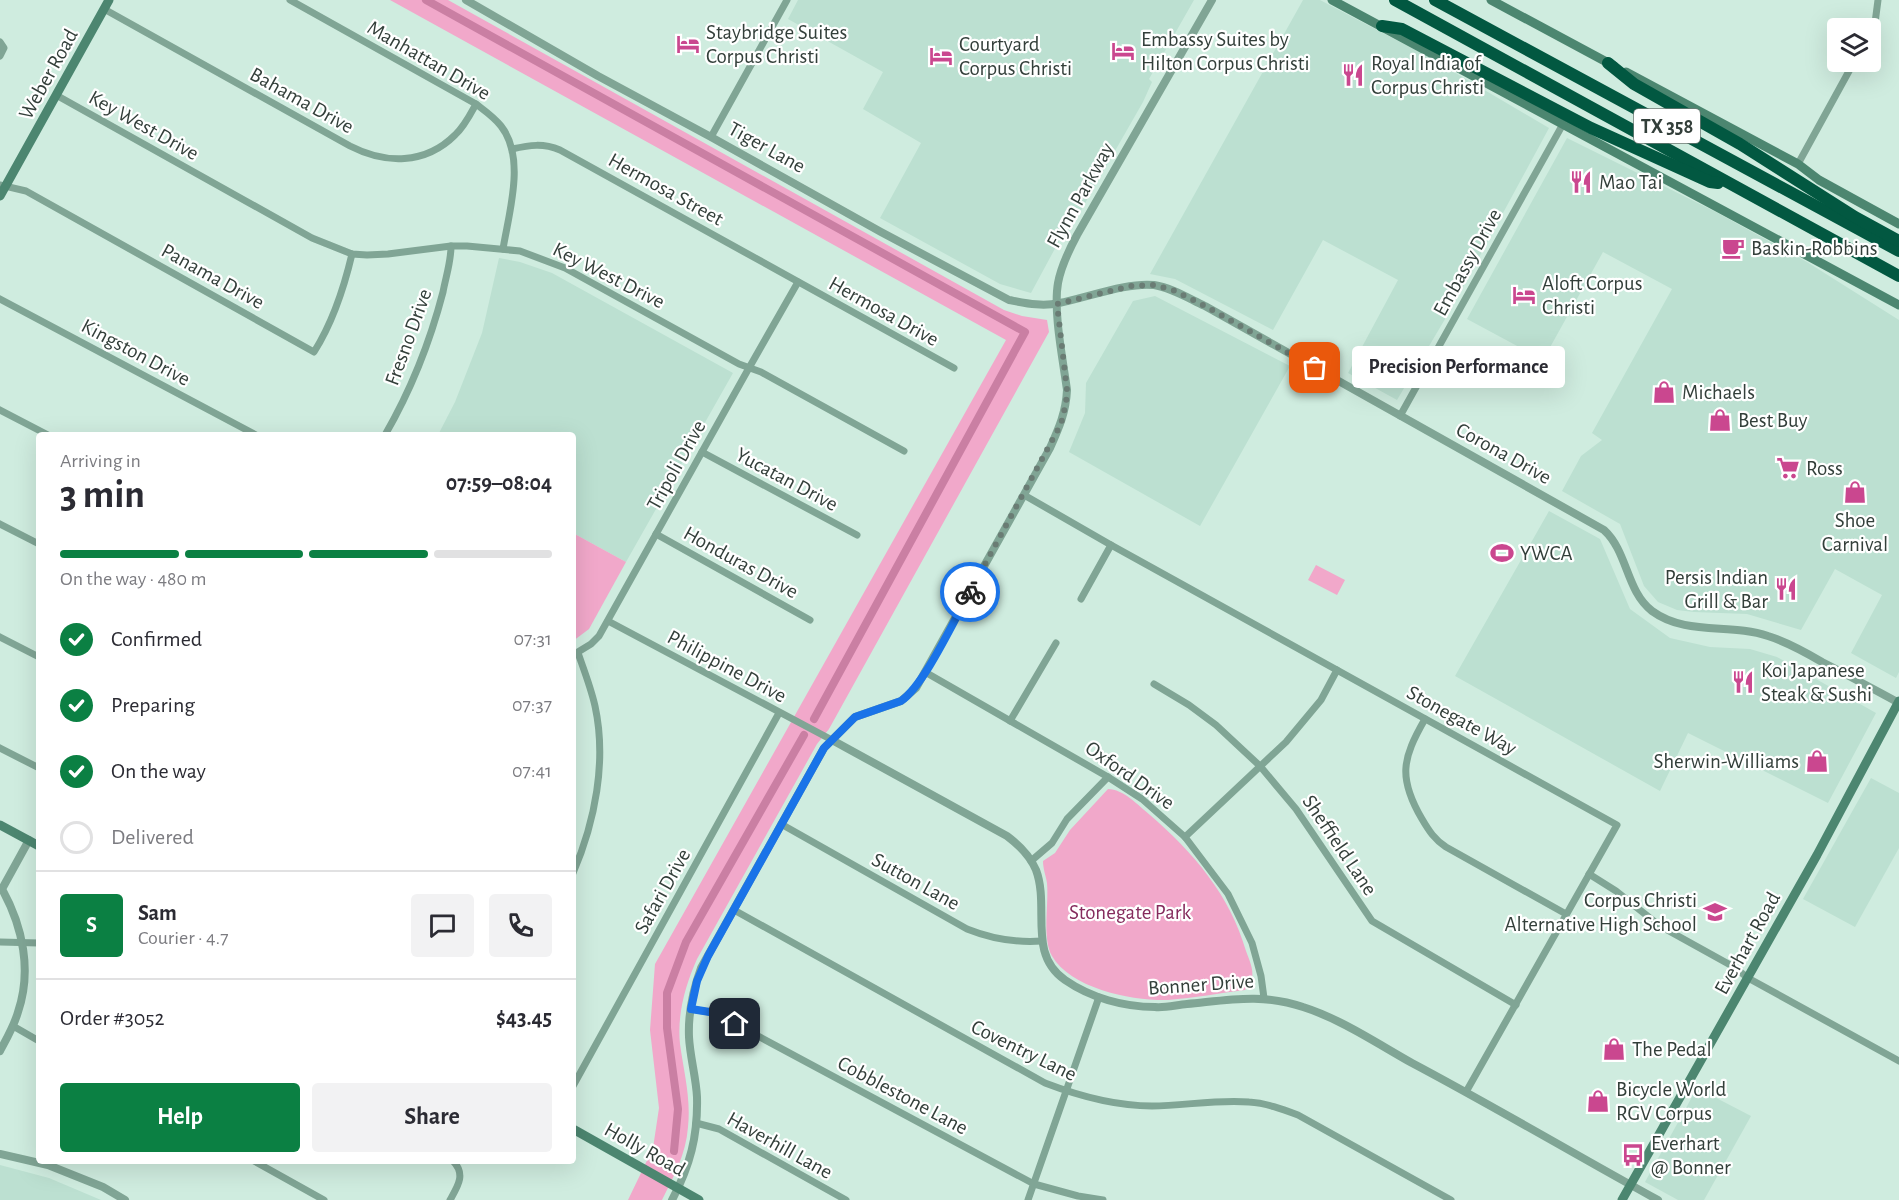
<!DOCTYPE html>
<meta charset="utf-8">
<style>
:root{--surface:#fff;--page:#f2f2f3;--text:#2b2b33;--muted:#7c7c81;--line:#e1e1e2;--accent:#0b8043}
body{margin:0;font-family:"Alegreya Sans",sans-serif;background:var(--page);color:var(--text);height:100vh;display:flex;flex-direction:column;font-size:22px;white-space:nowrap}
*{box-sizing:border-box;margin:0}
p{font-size:20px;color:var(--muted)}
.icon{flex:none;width:33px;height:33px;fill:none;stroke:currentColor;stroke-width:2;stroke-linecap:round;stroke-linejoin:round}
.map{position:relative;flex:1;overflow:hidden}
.details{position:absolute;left:36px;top:432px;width:540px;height:732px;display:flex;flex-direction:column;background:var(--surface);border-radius:6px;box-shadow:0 6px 24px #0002}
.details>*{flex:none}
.fabs{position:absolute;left:1827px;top:18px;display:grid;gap:12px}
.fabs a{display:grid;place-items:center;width:54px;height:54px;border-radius:6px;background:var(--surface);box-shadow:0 6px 24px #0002;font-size:30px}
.pin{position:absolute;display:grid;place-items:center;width:51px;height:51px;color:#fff;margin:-26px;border-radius:12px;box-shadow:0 3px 9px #0006}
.courier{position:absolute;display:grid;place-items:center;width:60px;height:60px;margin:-30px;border:4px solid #1a73e8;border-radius:50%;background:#fff;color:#222;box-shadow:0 2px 8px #0007}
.bubble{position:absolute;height:42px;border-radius:6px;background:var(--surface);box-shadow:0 6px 24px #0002;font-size:20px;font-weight:600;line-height:42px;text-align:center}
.summary em{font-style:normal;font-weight:600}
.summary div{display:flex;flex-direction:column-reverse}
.summary{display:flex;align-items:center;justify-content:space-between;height:102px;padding:0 24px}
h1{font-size:39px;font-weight:600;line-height:45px}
.bar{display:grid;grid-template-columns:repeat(4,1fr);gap:9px 6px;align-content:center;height:72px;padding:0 24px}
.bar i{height:8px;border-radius:4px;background:var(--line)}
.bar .active{background:var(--accent)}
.bar p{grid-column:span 4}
.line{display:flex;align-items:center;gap:15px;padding:0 24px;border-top:2px solid var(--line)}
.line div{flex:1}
.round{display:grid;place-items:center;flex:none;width:63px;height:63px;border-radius:6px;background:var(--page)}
ol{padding:0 24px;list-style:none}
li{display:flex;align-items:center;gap:18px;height:66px}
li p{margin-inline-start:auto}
li .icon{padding:6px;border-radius:50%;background:var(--accent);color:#fff;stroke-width:4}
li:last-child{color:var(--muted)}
li i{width:33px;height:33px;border:3px solid var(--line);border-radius:50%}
.cta{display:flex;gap:12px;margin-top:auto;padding:12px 24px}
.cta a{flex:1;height:69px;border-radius:6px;background:var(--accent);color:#fff;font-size:24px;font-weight:600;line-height:69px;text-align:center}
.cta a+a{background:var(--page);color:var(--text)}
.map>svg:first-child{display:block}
.built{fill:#bce0d1}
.green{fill:#f1a8ca}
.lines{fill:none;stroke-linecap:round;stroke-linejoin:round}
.canal{stroke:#ca7fa3;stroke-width:8}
.minor{stroke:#80a595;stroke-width:7}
.tertiary{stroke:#80a595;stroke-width:8}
.secondary{stroke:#4c8670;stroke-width:9}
.motorway{stroke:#025841;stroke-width:12}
.done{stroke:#6a7c74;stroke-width:6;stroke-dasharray:0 10.8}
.route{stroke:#1a73e8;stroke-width:8}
.labels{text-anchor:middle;stroke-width:4.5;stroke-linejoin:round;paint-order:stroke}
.shield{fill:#fff;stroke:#707975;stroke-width:1.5}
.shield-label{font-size:20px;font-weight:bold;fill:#333f3a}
.poi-label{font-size:21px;fill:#333f3a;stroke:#fff;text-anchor:start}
.street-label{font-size:21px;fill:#333f3a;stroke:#fff}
.park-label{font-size:21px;fill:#852b5d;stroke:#fff}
</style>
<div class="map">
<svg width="1899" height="1200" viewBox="0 0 1899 1200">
<rect width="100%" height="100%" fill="#cfecdf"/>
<g class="built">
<polygon points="798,0 1194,0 1149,79 1152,82 1143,102 1076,219 1072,217 1031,293 1000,284 880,218 921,143 863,109 883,72 788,19"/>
<polygon points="1303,0 1320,0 1425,55 1549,128 1451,309 1397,400 1348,373 1398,280 1323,240 1273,330 1175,279 1150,274"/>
<polygon points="1567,138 1716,212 1807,262 1899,320 1899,672 1896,678 1851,653 1882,595 1835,569 1801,630 1747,614 1694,612 1677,610 1658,602 1644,586 1620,524 1562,491 1581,456 1602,440 1592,433 1672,289 1603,252 1543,360 1467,319"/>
<polygon points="499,258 520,262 552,273 733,373 626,562 573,533 573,435 438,435 455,402 482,333"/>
<polygon points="1155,296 1290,366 1200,526 1069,452 1085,413 1086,383 1133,301"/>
<polygon points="1549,511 1600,539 1630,609 1670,638 1710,647 1750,649 1777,657 1876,713 1828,803 1688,733 1660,791 1455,676"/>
<polygon points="1871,778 1899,793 1899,848 1855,927 1803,899"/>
<polygon points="1697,1088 1751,1116 1704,1200 1678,1200 1645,1182"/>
<polygon points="0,1165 49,1178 101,1200 0,1200"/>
</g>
<g class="green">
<path d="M390,0H448L1004,310L1022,316L1047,320L1049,332L829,729L817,744L697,959C685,986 677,1015 680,1044C684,1073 691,1098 688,1127C686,1154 674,1176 662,1200H628L653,1148L659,1108L650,1030L655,964L1006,340Z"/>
<polygon points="573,533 626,562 589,629 573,641"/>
<polygon points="1316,565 1345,580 1337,595 1308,580"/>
<path d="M1108,789C1123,789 1138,805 1150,815C1193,852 1230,895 1246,951C1249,959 1254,970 1252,978C1251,982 1247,987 1245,990C1220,993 1194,998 1168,1000C1133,1001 1071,989 1052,956C1042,938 1049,905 1047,883C1046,876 1043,869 1043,861L1055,853L1070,830Z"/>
</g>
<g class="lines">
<g class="canal">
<polyline points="426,0 1025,332 814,719"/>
<polyline points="674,1151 678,1109 667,1028 667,993 686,942 804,735"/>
</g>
<g class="minor">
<path d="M290,0L476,104C485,111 494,117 501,126C526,158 509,212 503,249"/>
<path d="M104,9L350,146C385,164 425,165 455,135C464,127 470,115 476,104"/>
<polyline points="1870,32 1875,23 1878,0"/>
<polyline points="0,42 4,48 0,56"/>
<polyline points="56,95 312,238 352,254 367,255 388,254 451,246 467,246 520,251 565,268 739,364 761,372 904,451"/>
<polyline points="711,137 787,0"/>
<path d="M512,149C530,145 543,143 560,150L954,368"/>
<polyline points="1798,164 1854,62"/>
<path d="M0,185L26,191L314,352C333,322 344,288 352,254"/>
<polyline points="0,299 256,435"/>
<polyline points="0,410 48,435"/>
<polyline points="1400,416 1563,124"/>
<path d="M385,435C411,390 430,342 443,292C446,276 451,262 451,246"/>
<polyline points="702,452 857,535"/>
<polyline points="1024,495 1111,545 1617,825 1466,1092"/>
<polyline points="0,524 39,544"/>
<polyline points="656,534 810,620"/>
<polyline points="1081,599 1111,545"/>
<polyline points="608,621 832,740"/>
<polyline points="0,637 39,657"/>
<polyline points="573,655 591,644 599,636 745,375 798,282"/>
<polyline points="925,672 1108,777 1142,799 1185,837 1228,894 1252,943 1261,976 1264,998"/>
<polyline points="1154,684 1189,705 1216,725 1260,766 1296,809 1372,921 1516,1005"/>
<path d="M1425,719C1402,759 1398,778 1422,819C1429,831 1435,840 1446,847L1566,914"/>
<polyline points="1010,721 1056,643"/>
<polyline points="0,748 39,768"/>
<path d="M781,824L967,929C992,939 1015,943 1042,941"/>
<polyline points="1185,837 1286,742 1321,700 1337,670"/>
<polyline points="1031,861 1052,843 1067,819 1108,777"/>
<path d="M573,873C595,822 607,761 595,706C591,688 584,670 578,653"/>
<polyline points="1589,874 1616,891 1660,926 1734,967 1748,978 1899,1061"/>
<path d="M734,910L1045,1083C1079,1096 1115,1106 1152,1106C1184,1106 1217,1099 1249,1102C1266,1103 1282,1109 1298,1115L1451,1200"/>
<polyline points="0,942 39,943"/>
<polyline points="691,1009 715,1013 1034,1184 1078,1196 1103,1200"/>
<polyline points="13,1026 39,1041"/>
<polyline points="573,1086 779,713"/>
<polyline points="696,1123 719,1129 846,1200"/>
<polyline points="254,1161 324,1200"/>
<path d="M450,1200C458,1186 466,1174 453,1161"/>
<polyline points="1028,1200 1099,997"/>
</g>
<g class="tertiary">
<path d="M466,0L598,76L711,137L881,232L1009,300C1025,303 1042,307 1059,303C1086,298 1127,282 1154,285C1172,288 1188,298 1205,306L1604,530C1628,552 1626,591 1652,611C1686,636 1730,623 1768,636C1787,642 1805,652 1822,662C1848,675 1873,689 1899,703"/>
<path d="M832,740L1007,836C1019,845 1030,856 1036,870C1050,907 1027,954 1065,980C1091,998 1124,1007 1155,1007C1165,1008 1176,1005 1187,1004C1229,1000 1262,993 1303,1007C1341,1019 1378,1044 1412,1063C1495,1107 1576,1155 1658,1200"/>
<path d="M0,1051C7,1038 14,1026 18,1012C32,971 23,927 2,889L29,840"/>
<polyline points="0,1154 48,1165 103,1187 125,1200"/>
<path d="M672,1200C690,1166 698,1136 697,1097C696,1077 690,1057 689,1037C688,1013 693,990 701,968L824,748L855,717L901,701L916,688L1050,448C1059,428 1066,412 1067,390C1063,360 1053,311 1058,283C1061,266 1069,250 1077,235L1212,0"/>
</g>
<g class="secondary">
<polyline points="1332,0 1899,305"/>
<polyline points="1491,0 1614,66"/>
<polyline points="1626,72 1798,164 1819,180 1899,224"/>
<polyline points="0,196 109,0"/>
<polyline points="0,825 39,846"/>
<polyline points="573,1129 699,1200"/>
<polyline points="1622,1200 1817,855 1899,701"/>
</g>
<g class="motorway">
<polyline points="1395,0 1899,276"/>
<polyline points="1435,0 1899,251"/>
<polyline points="1382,26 1402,29 1591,128 1710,182 1718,183"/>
<polyline points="1608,63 1634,84 1740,144 1855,217 1899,241"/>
</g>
</g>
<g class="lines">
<polyline class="done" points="970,592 1061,424 1066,403 1067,390 1057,304 1131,286 1153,285 1173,290 1205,306 1315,368"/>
<path class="route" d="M735,1024L716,1013L691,1009L697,981L708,956L824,748L855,717L901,701C924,686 955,618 970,592"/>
</g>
<defs>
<g id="hotel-bare" transform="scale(1.8)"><path d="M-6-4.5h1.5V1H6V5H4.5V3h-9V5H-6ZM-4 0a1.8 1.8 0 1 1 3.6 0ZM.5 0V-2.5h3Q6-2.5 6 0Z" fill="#ca478f" stroke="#fff" stroke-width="2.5" paint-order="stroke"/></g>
<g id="restaurant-bare" transform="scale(1.8)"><path d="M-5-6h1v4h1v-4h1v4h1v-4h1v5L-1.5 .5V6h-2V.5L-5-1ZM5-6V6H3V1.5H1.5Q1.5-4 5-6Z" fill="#ca478f" stroke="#fff" stroke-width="2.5" paint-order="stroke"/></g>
<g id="cafe-bare" transform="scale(1.8)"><path d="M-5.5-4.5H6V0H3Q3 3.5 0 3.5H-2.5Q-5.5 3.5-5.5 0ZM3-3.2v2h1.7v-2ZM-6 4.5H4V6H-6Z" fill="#ca478f" stroke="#fff" stroke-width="2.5" paint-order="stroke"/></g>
<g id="shop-bare" transform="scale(1.8)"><path d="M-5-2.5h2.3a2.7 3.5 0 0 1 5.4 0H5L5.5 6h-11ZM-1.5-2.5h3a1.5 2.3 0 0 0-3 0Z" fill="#ca478f" stroke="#fff" stroke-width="2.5" paint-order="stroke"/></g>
<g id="supermarket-bare" transform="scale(1.8)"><path d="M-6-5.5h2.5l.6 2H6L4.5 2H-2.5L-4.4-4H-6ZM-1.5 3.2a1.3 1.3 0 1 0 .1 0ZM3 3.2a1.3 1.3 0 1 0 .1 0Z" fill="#ca478f" stroke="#fff" stroke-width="2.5" paint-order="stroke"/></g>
<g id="stadium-bare" transform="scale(1.8)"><path d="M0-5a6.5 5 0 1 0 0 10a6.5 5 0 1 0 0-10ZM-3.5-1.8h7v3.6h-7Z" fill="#ca478f" stroke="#fff" stroke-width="2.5" paint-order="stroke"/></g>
<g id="school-bare" transform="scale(1.8)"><path d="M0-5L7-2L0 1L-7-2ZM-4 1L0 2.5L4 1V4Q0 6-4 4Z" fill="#ca478f" stroke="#fff" stroke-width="2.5" paint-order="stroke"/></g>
<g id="bus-bare" transform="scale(1.8)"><path d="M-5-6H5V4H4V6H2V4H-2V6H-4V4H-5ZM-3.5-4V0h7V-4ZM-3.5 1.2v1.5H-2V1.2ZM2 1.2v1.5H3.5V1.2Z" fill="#ca478f" stroke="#fff" stroke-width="2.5" paint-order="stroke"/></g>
</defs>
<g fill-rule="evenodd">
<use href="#hotel-bare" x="688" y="44"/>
<use href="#hotel-bare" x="1123" y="51"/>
<use href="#hotel-bare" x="941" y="56"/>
<use href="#restaurant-bare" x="1353" y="75"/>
<use href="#restaurant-bare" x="1581" y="182"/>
<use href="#cafe-bare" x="1733" y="248"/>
<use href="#hotel-bare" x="1524" y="295"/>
<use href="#shop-bare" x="1664" y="392"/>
<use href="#shop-bare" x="1720" y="420"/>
<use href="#supermarket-bare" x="1788" y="468"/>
<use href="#shop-bare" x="1855" y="492"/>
<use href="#stadium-bare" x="1502" y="553"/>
<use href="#restaurant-bare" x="1786" y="589"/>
<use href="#restaurant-bare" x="1743" y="682"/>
<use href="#shop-bare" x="1817" y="761"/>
<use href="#school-bare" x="1715" y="912"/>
<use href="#shop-bare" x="1614" y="1049"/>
<use href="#shop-bare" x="1598" y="1101"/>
<use href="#bus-bare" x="1633" y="1155"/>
</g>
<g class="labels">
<rect class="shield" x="1634" y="109" width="66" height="34" rx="4.5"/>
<g class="shield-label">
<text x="1667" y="133">TX 358</text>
</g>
<g class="poi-label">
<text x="706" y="39">Staybridge Suites<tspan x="706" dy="24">Corpus Christi</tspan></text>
<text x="1141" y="46">Embassy Suites by<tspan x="1141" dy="24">Hilton Corpus Christi</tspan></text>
<text x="959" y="51">Courtyard<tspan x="959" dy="24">Corpus Christi</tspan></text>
<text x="1371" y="70">Royal India of<tspan x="1371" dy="24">Corpus Christi</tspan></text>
<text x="1599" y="189">Mao Tai</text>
<text x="1751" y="255">Baskin-Robbins</text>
<text x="1542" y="290">Aloft Corpus<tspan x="1542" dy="24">Christi</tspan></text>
<text x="1682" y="399">Michaels</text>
<text x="1738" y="427">Best Buy</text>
<text x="1806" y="475">Ross</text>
<text x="1855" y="527" text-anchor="middle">Shoe<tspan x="1855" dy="24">Carnival</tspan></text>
<text x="1520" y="560">YWCA</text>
<text x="1768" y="584" text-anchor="end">Persis Indian<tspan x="1768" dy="24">Grill &amp; Bar</tspan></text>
<text x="1761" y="677">Koi Japanese<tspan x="1761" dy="24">Steak &amp; Sushi</tspan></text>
<text x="1799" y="768" text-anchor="end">Sherwin-Williams</text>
<text x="1697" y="907" text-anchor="end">Corpus Christi<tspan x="1697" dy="24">Alternative High School</tspan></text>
<text x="1632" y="1056">The Pedal</text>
<text x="1616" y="1096">Bicycle World<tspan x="1616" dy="24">RGV Corpus</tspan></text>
<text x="1651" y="1150">Everhart<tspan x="1651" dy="24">@ Bonner</tspan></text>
</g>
<g class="street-label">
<text transform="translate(429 60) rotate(30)" y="7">Manhattan Drive</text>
<text transform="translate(48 74) rotate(-61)" y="7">Weber Road</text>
<text transform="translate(302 100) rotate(29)" y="7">Bahama Drive</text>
<text transform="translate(144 125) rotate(29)" y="7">Key West Drive</text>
<text transform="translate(767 147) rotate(29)" y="7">Tiger Lane</text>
<text transform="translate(666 189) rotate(29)" y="7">Hermosa Street</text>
<text transform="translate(1080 195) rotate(-61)" y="7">Flynn Parkway</text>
<text transform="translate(1467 262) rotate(-61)" y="7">Embassy Drive</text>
<text transform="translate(609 275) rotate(27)" y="7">Key West Drive</text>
<text transform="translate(213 276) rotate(29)" y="7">Panama Drive</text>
<text transform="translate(884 311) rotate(29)" y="7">Hermosa Drive</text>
<text transform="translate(408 337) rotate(-70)" y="7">Fresno Drive</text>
<text transform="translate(136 352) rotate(28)" y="7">Kingston Drive</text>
<text transform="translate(1504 453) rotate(29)" y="7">Corona Drive</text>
<text transform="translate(676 465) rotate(-61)" y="7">Tripoli Drive</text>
<text transform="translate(787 479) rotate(28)" y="7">Yucatan Drive</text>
<text transform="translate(741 562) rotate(29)" y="7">Honduras Drive</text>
<text transform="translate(727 666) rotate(28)" y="7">Philippine Drive</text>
<text transform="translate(1462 720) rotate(29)" y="7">Stonegate Way</text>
<text transform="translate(1130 775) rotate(35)" y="7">Oxford Drive</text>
<text transform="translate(1340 845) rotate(56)" y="7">Sheffield Lane</text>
<text transform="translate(916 881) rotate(29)" y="7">Sutton Lane</text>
<text transform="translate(662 891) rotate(-61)" y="7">Safari Drive</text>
<text transform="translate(1747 943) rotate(-61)" y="7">Everhart Road</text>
<text transform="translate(1201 984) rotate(-4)" y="7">Bonner Drive</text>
<text transform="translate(1024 1050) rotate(26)" y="7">Coventry Lane</text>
<text transform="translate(903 1095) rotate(28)" y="7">Cobblestone Lane</text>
<text transform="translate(780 1145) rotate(29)" y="7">Haverhill Lane</text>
<text transform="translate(645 1149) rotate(29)" y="7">Holly Road</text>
</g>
<g class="park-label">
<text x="1130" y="919">Stonegate Park</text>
</g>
</g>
</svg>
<div class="fabs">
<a><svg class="icon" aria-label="layers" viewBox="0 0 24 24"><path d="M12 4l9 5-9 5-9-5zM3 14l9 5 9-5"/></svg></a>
</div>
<div class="pin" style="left:1315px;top:368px;background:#ea580c"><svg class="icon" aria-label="bag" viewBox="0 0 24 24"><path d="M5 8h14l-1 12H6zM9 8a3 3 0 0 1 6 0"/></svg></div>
<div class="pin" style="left:735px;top:1024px;background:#1f2937"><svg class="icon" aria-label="home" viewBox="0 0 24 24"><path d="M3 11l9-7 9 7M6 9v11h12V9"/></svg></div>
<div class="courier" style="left:970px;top:592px"><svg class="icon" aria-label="bike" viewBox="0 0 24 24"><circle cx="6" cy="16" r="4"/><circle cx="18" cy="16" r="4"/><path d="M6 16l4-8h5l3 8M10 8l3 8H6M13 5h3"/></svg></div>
<div class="bubble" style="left:1352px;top:346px;width:213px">Precision Performance</div>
<section class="details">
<div class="summary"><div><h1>3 min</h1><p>Arriving in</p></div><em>07:59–08:04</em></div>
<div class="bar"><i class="active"></i><i class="active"></i><i class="active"></i><i></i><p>On the way · 480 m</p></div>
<ol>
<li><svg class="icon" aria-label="check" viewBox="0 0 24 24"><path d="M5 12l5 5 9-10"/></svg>Confirmed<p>07:31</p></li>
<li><svg class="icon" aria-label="check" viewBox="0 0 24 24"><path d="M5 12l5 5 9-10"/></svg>Preparing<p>07:37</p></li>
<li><svg class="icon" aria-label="check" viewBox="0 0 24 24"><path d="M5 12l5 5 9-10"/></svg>On the way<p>07:41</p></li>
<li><i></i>Delivered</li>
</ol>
<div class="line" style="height:108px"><b class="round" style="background:var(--accent);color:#fff">S</b><div><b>Sam</b><p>Courier · 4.7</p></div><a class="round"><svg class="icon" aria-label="chat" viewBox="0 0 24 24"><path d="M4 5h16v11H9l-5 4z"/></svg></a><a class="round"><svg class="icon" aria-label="phone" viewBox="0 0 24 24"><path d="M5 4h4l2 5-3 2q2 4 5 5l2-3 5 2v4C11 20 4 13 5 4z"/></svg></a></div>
<div class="line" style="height:78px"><div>Order #3052</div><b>$43.45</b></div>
<div class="cta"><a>Help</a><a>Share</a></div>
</section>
</div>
